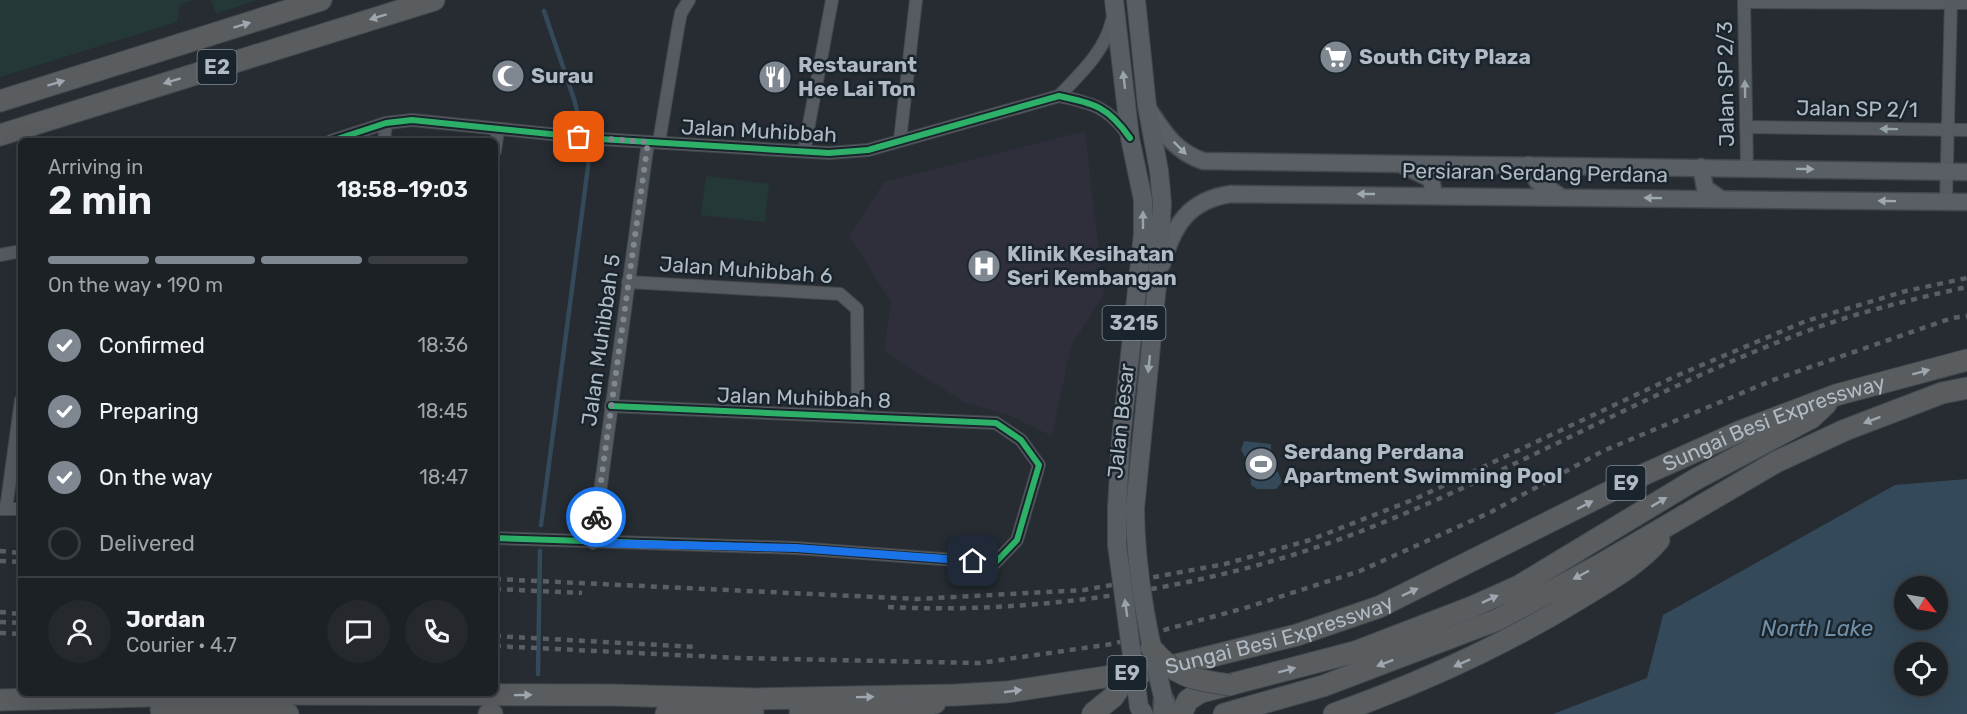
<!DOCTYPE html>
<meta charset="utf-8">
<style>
:root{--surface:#1c2126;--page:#25292e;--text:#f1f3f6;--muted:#a0a3a7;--line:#3a3e43;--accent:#7f8891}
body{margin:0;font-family:Rubik,sans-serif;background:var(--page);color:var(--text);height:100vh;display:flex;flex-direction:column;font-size:22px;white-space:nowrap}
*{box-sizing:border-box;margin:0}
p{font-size:20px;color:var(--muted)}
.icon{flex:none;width:33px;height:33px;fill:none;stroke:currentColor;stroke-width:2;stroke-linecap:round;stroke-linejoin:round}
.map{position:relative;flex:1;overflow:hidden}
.side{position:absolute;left:18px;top:138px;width:480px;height:558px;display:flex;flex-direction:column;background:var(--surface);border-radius:9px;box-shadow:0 6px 24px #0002,0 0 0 2px var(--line)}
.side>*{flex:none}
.needle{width:39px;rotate:121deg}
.fabs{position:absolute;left:1894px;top:576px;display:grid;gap:12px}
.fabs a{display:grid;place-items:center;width:54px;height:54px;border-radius:50%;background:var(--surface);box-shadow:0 6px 24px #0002,0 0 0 2px var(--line);font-size:30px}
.pin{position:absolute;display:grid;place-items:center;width:51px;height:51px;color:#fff;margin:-26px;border-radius:12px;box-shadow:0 3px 9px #0006}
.courier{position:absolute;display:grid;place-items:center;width:60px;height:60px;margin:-30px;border:4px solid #1a73e8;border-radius:50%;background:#fff;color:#222;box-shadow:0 2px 8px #0007}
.overview em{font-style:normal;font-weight:600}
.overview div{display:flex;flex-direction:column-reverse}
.overview{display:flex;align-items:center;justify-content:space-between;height:102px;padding:0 30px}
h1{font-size:39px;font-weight:600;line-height:45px}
.bar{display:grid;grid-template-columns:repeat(4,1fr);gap:9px 6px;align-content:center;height:72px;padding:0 30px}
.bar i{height:8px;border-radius:4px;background:var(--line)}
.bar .active{background:var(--accent)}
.bar p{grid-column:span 4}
.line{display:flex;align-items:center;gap:15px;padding:0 30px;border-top:2px solid var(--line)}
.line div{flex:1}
.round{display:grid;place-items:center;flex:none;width:63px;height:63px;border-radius:32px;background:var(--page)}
ol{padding:0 30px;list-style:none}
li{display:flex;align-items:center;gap:18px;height:66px}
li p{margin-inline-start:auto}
li .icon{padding:6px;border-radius:50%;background:var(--accent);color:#fff;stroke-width:4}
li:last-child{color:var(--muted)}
li i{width:33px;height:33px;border:3px solid var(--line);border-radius:50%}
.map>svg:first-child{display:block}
.medical{fill:#2e2f3b}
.green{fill:#243837}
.water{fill:#344959;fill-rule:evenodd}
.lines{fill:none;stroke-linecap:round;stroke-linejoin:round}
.stream{stroke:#344959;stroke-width:4.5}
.street-casing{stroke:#44484d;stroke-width:14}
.secondary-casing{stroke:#44484d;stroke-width:19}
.primary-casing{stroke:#43494f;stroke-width:20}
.highway-casing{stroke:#43484d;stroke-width:23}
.street{stroke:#555b60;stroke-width:12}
.secondary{stroke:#5a5f65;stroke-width:16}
.primary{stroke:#575d62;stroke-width:18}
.highway{stroke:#5a5d60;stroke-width:21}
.rail{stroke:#595f64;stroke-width:4.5;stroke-dasharray:6 6;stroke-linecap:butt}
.primary-bridge-casing{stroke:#43494f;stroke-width:20;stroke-linecap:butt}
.highway-bridge-casing{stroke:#43484d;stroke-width:23;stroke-linecap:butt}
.primary-bridge{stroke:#575d62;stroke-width:18}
.highway-bridge{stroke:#5a5d60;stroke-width:21}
.cycleway-casing{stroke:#1a242c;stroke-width:10}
.cycleway{stroke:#2db169;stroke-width:6}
.oneway{fill:#9ea7b0}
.oneway2{fill:#99a3ac}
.oneway3{fill:#98a2ab}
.oneway4{fill:#9ea8b1}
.done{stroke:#7f8891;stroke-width:6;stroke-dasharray:0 10.8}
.route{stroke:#1a73e8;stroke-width:8}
.labels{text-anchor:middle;stroke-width:5;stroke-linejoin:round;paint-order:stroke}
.shield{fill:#1a242c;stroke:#828d96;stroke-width:1.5}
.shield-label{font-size:20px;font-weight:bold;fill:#afbac4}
.poi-label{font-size:21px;font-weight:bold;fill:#afbac4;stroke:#1a242c;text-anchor:start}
.street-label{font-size:21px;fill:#afbac4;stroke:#1a242c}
.water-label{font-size:22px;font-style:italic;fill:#708fa7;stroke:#1a242c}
</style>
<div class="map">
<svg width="1967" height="714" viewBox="0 0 1967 714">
<rect width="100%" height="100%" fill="#262c32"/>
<polygon class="medical" points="1085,131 1104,295 1071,346 1052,436 1006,414 965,403 884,351 891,302 849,236 884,182"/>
<g class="green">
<polygon points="0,0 195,0 180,4 177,22 0,77"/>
<polygon points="211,0 256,0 216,14"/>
<polygon points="706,176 769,184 765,222 701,215"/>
</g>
<g class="water">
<polygon points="1244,441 1271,444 1271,469 1278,472 1282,482 1276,489 1257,489 1251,485 1250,458 1245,457 1241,450"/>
<path d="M1967,479V714H1553L1647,678L1663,615L1895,485ZM1905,586H1938V620H1905ZM1905,652H1938V686H1905Z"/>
</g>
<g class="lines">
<g class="stream">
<polyline points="541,525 589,159 574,99 544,11"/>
<polyline points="538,674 540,551"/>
</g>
<g class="street-casing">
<g id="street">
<polyline points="1744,0 1747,168"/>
<polyline points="1744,2 1967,3"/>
<path d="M1059,96C1081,73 1105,51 1112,20"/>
<polyline points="1746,127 1967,130"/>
<polyline points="900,140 916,0"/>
<path d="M331,141L386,123L412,120L600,139L829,153L868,150L1059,96C1092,103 1108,107 1128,135"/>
<polyline points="384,141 386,123"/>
<polyline points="659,142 678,28 681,13 689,0"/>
<polyline points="495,151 498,130"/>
<polyline points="804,151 832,0"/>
<polyline points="1946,202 1951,0"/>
<polyline points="0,255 21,251"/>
<polyline points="628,282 840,294 857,309 858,417"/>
<polyline points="0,509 21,509"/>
<polyline points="6,509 21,400"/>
<polyline points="495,538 796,548 995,563 1017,540 1039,465 1021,440 996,423 611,406"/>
<polyline points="593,543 648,142"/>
</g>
</g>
<g class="secondary-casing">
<g id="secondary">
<path d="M1147,107C1164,132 1174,151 1203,161L1967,172"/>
<polyline points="1529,165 1537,181 1558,195"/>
<polyline points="1404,166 1431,179 1434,194"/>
<polyline points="1701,167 1705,188 1721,199"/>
<path d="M1162,264C1174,224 1189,200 1231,194L1967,202"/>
</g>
</g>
<g class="primary-casing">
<g id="primary">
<polyline points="1114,0 1130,138 1143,200 1143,234 1121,439 1117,508"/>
<polyline points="1135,508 1157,285 1162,203 1159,171 1147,106 1136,0"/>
</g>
</g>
<g class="highway-casing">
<g id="highway">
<polyline points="0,101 321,0"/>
<polyline points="0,135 434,0"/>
<path id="s1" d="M0,700L224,694L611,695L755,699L955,695L1007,692L1164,668L1297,635L1379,607L1645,474L1741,431L1836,395L1967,360"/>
<polyline points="1164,701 1164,714"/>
<polyline points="161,710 238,710 288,714"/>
<polyline points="800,712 898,712 935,703"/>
<polyline points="489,714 492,714"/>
<polyline points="666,714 753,712"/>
<polyline points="1181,714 1188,700 1201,692 1355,652 1472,607 1519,586 1696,479 1811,418 1826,404"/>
<polyline points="1224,714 1323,686 1497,620 1598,566 1776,462 1845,430 1942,393 1967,388"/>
<path d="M1334,714C1421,683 1503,646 1582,597C1608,581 1639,564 1659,540"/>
</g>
</g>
<use href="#street" class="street"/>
<use href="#secondary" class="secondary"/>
<use href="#primary" class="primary"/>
<use href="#highway" class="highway"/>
<g class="rail">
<polyline points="0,551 21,553"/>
<polyline points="0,561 21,562"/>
<polyline points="495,579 917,599 1084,590 1225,564 1310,540 1415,499 1676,376 1806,321 1906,291 1967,278"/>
<polyline points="495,589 582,593"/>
<path d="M888,607C1039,615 1217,587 1359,532C1512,473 1653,388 1807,331C1859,312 1913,299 1967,287"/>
<polyline points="0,612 21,614"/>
<polyline points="0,622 21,623"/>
<polyline points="0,633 21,634"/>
<polyline points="495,636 696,647"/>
<polyline points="495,646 738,658 980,663 1112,644 1245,608 1360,571 1491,512 1603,451 1773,380 1952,318 1967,316"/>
</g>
<g class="primary-bridge-casing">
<g id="primary-bridge">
<polyline points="1117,508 1117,545 1139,707 1144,714"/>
<path d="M1135,508C1135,573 1149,638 1164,701"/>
</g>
</g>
<g class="highway-bridge-casing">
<g id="highway-bridge">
<path d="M1151,648C1177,678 1192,679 1230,685"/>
<polyline points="1092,714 1113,697 1134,666"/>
</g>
</g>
<use href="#primary-bridge" class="primary-bridge"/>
<use href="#highway-bridge" class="highway-bridge"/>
<g class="cycleway-casing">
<g id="cycleway">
<path d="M331,141L386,123L412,120L600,139L829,153L868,150L1059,96C1096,104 1108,107 1130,138"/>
<polyline points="495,538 796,548 995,563 1017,540 1039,465 1021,440 996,423 611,406"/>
</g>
</g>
<use href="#cycleway" class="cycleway"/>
</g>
<defs><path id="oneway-solid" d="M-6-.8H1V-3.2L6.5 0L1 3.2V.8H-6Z" transform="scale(1.5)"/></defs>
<g class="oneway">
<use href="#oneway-solid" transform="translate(378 17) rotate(163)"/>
<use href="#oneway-solid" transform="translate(242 25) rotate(-17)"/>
<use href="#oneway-solid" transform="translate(172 81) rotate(163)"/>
<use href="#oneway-solid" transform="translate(56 83) rotate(-17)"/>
<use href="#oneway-solid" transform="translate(1921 372) rotate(-15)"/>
<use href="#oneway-solid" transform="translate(1872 420) rotate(159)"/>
<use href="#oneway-solid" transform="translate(1659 502) rotate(-31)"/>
<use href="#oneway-solid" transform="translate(1585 505) rotate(-27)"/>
<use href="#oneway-solid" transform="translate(1581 575) rotate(152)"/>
<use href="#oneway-solid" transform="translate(1410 592) rotate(-25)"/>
<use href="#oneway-solid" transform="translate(1490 599) rotate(-25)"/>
<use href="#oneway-solid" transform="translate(1385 663) rotate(159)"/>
<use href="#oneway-solid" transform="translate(1462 663) rotate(156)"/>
<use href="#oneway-solid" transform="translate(1287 670) rotate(-15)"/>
<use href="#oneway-solid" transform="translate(1013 691) rotate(-8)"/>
<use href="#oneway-solid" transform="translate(523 695) rotate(-1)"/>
<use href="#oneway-solid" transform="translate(865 697) rotate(-1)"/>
</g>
<g class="oneway2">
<use href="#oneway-solid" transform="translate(1124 80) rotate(-97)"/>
<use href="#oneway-solid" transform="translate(1143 220) rotate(-90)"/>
<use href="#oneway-solid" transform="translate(1149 364) rotate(96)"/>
<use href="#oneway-solid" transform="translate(1126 608) rotate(-98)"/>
</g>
<g class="oneway3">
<use href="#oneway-solid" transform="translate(1745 89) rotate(-91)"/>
<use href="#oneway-solid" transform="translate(1889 129) rotate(-179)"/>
</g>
<g class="oneway4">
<use href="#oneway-solid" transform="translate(1180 148) rotate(45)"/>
<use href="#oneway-solid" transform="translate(1805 169) rotate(1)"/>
<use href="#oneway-solid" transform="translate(1366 194) rotate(-180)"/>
<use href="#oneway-solid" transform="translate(1653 198) rotate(-179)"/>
<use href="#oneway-solid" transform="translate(1887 201) rotate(-179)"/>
</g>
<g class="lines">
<polyline class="done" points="579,137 648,142 596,517"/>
<polyline class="route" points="596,517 592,543 796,548 973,561"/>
</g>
<defs>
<g id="supermarket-disc" transform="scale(1.725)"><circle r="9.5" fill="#7f8891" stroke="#1a242c"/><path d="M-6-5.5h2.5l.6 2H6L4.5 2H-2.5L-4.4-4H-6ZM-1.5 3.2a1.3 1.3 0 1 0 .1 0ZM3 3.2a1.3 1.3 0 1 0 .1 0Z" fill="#fff"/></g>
<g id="mosque-disc" transform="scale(1.725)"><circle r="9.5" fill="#7f8891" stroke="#1a242c"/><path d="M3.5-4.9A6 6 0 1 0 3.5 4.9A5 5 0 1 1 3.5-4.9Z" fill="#fff"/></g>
<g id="restaurant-disc" transform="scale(1.725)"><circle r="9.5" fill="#7f8891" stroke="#1a242c"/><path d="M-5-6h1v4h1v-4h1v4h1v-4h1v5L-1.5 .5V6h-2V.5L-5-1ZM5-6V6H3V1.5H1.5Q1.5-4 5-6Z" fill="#fff"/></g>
<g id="hospital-disc" transform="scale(1.725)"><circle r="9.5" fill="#7f8891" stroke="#1a242c"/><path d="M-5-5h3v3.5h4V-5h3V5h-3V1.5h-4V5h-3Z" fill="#fff"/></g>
<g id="stadium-disc" transform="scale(1.725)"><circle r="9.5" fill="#7f8891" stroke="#1a242c"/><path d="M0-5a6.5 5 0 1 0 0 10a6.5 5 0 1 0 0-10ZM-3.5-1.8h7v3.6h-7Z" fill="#fff"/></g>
</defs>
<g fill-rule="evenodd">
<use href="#supermarket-disc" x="1336" y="57"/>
<use href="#mosque-disc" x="508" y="76"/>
<use href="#restaurant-disc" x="775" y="77"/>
<use href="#hospital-disc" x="984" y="266"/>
<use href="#stadium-disc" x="1261" y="464"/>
</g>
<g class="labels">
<g class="shield">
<rect x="197.5" y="50" width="39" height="34" rx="4.5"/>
<rect x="1102.5" y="306" width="63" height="34" rx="4.5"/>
<rect x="1606.5" y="466" width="39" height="34" rx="4.5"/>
<rect x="1107.5" y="656" width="39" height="34" rx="4.5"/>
</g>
<g class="shield-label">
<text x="217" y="74">E2</text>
<text x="1134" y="330">3215</text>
<text x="1626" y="490">E9</text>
<text x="1127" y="680">E9</text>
</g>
<g class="poi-label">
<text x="1359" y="64">South City Plaza</text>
<text x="798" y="72">Restaurant<tspan x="798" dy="24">Hee Lai Ton</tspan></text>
<text x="531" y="83">Surau</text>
<text x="1007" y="261">Klinik Kesihatan<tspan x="1007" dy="24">Seri Kembangan</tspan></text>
<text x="1284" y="459">Serdang Perdana<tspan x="1284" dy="24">Apartment Swimming Pool</tspan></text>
</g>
<g class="street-label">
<text transform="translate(1726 84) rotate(-91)" y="7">Jalan SP 2/3</text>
<text transform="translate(1857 109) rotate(1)" y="7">Jalan SP 2/1</text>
<text transform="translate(759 131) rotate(3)" y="7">Jalan Muhibbah</text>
<text transform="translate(1535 173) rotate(1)" y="7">Persiaran Serdang Perdana</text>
<text transform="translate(746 270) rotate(4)" y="7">Jalan Muhibbah 6</text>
<text transform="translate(601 340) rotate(-82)" y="7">Jalan Muhibbah 5</text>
<text transform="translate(804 398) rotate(2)" y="7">Jalan Muhibbah 8</text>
<text transform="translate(1121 421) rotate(-84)" y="7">Jalan Besar</text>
<text dy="7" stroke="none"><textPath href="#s1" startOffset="1826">Sungai Besi Expressway</textPath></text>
<text dy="7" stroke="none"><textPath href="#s1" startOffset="1286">Sungai Besi Expressway</textPath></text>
</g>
<g class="water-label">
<text x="1817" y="636">North Lake</text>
</g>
</g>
</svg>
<div class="fabs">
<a><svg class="needle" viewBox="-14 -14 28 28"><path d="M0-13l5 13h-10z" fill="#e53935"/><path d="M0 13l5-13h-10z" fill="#a0a3a7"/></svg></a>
<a><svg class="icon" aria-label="locate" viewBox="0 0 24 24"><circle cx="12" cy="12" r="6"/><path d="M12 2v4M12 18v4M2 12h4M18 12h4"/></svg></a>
</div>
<div class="pin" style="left:579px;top:137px;background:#ea580c"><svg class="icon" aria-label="bag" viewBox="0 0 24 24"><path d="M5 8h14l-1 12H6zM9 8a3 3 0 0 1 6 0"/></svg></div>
<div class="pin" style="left:973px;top:561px;background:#1f2937"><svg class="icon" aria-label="home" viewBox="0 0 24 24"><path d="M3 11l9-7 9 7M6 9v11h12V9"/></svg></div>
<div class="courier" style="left:596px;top:517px"><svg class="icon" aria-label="bike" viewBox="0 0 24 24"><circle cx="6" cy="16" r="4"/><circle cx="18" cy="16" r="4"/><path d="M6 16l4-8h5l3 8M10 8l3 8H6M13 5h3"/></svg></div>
<section class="side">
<div class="overview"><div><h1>2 min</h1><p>Arriving in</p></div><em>18:58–19:03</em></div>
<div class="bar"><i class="active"></i><i class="active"></i><i class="active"></i><i></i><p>On the way · 190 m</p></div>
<ol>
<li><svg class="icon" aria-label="check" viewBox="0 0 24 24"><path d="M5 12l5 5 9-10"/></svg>Confirmed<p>18:36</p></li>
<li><svg class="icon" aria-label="check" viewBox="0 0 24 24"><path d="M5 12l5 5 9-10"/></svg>Preparing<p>18:45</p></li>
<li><svg class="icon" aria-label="check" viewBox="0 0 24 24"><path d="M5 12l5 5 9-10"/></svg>On the way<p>18:47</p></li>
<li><i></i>Delivered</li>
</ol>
<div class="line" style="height:108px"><a class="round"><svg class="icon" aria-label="person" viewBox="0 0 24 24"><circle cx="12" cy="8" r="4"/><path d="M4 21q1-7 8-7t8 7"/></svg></a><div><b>Jordan</b><p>Courier · 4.7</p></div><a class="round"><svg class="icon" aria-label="chat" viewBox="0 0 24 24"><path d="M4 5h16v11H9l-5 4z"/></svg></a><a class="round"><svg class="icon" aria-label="phone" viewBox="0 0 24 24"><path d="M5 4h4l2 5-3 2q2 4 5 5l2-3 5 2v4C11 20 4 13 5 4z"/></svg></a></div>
</section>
</div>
